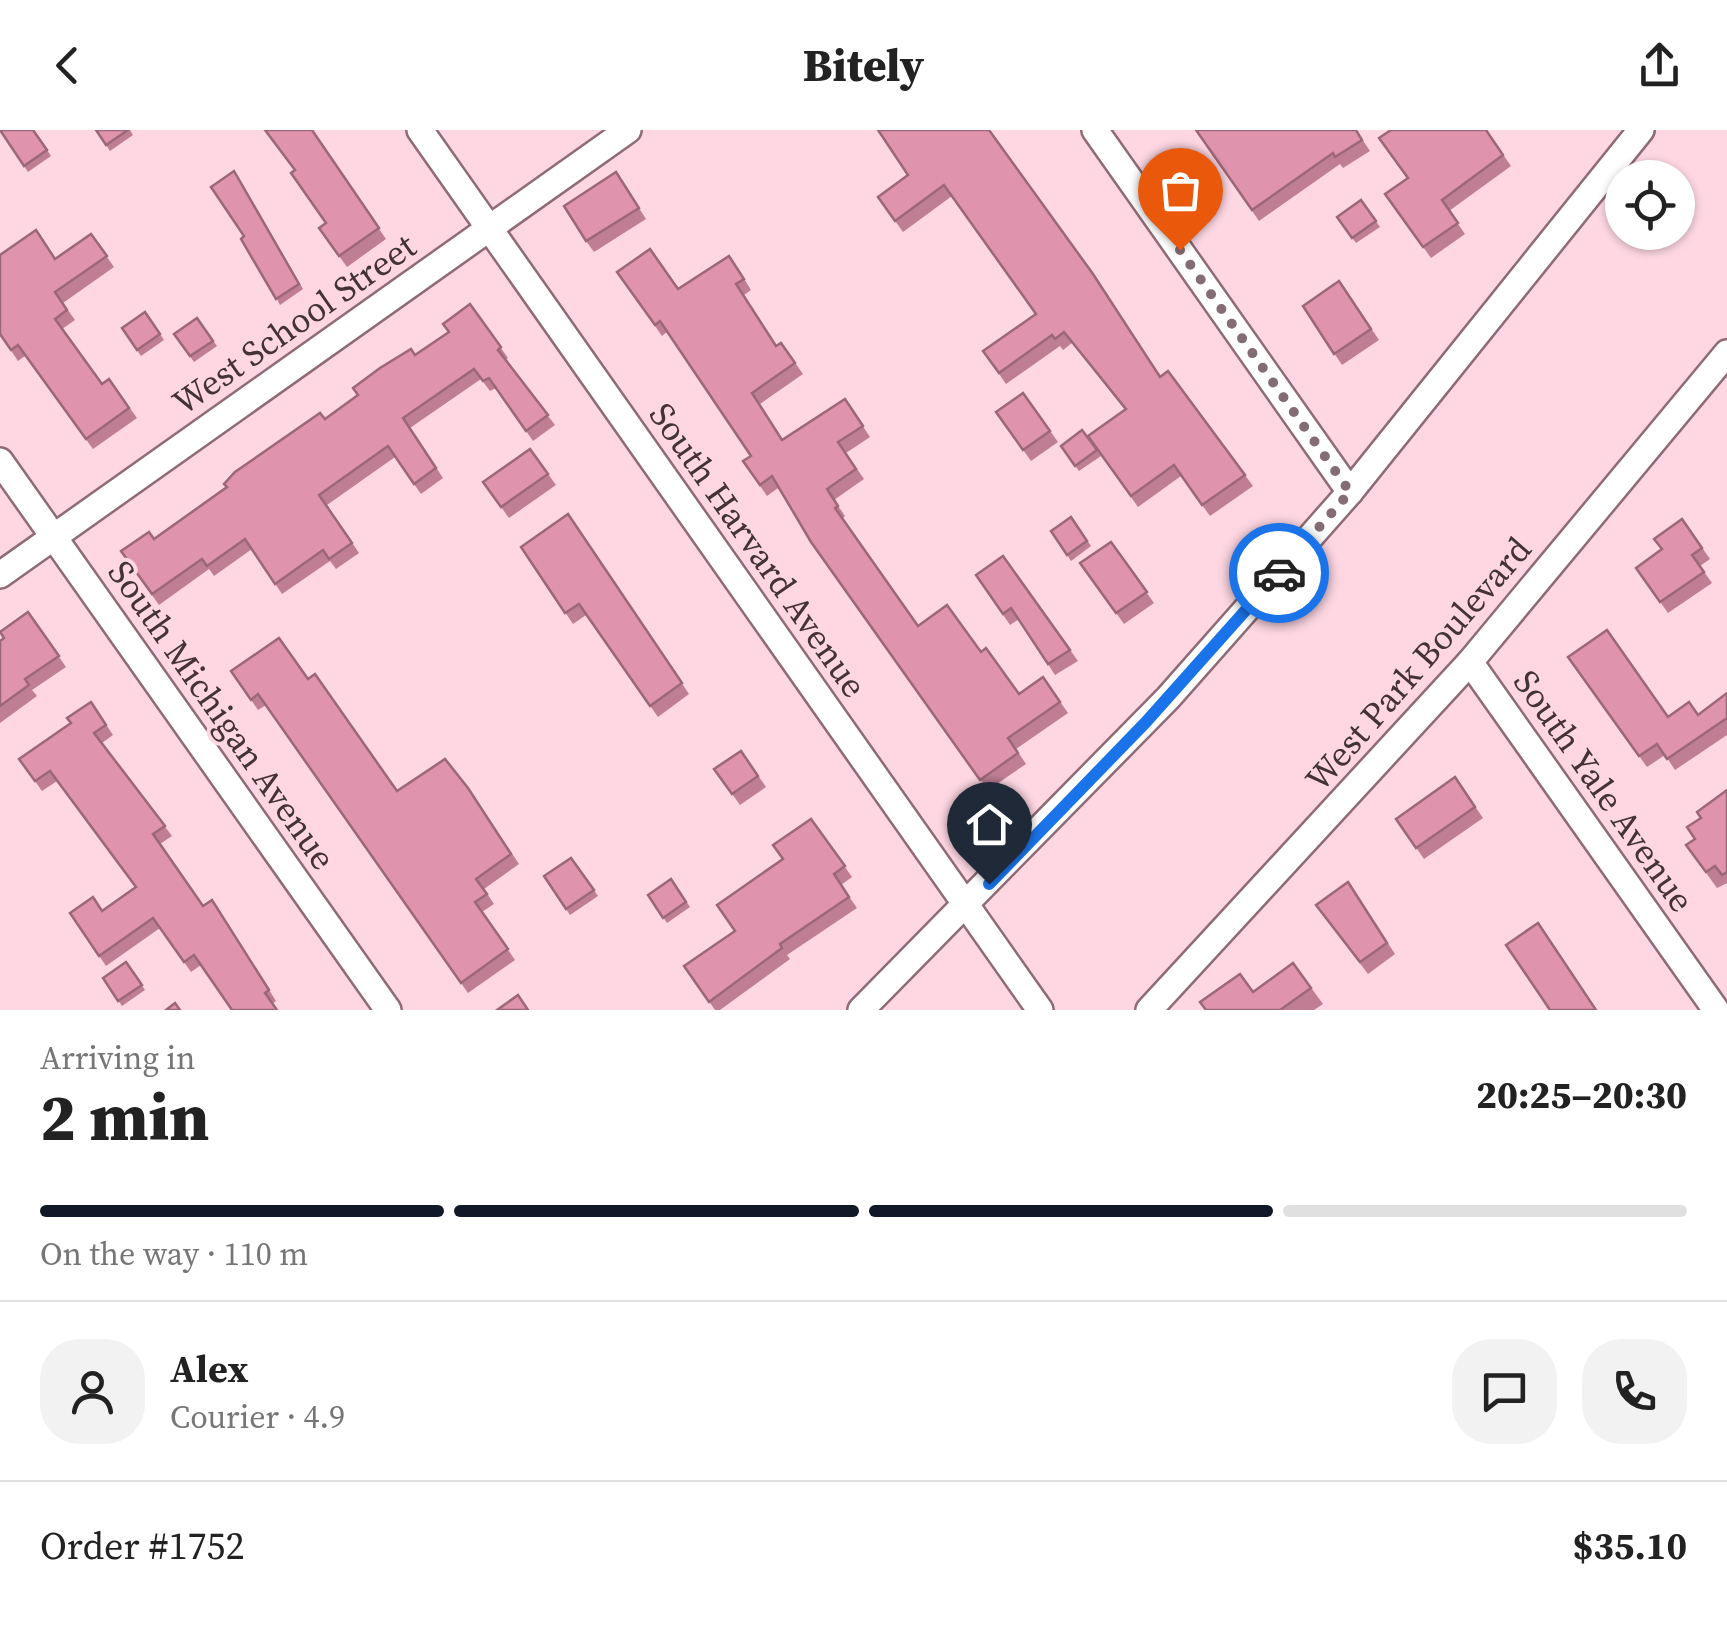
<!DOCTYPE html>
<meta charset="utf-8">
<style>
:root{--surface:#fff;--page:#f2f2f2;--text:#222;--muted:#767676;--line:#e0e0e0;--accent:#111827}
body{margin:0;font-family:"Source Serif 4",serif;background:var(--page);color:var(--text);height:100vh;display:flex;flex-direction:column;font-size:38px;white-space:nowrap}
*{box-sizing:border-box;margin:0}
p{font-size:32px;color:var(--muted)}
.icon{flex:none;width:55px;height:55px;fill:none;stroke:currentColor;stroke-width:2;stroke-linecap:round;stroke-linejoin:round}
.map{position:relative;height:880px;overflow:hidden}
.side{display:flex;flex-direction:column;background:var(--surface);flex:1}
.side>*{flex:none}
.tools{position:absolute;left:1605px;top:30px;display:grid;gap:20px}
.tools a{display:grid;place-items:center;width:90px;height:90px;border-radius:50%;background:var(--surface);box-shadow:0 2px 8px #0004;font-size:50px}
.pin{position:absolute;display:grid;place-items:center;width:85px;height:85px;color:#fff;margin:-102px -42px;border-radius:50% 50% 50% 0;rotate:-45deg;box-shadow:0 0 10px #0007}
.pin .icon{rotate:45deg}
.courier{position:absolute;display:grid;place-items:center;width:100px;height:100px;margin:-50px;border:8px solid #1a73e8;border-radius:50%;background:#fff;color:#222;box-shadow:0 2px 12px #0007}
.overview em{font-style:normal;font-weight:800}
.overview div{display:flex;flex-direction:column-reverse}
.overview{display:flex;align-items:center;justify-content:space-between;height:170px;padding:0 40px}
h1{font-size:65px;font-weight:800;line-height:75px}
.bar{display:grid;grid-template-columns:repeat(4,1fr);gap:15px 10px;align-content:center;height:120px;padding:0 40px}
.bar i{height:12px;border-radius:8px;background:var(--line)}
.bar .current{background:var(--accent)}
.bar p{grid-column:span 4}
.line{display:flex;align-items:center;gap:25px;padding:0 40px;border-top:2px solid var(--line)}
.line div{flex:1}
.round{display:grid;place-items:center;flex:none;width:105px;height:105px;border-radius:40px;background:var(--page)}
header{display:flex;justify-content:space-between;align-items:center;height:130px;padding:0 40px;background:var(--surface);font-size:45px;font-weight:800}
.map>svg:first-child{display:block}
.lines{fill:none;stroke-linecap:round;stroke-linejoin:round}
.minor-casing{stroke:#8e6b76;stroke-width:30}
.minor{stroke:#fff;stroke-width:25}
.wall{fill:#c07e94}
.building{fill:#df93ac;stroke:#9c6778;stroke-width:2.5}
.done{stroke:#846c74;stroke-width:10;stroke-dasharray:0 18}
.route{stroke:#1a73e8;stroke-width:12}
.labels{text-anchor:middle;stroke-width:8;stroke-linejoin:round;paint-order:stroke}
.street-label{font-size:35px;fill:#433338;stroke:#fed7e3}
</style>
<header><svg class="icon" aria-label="back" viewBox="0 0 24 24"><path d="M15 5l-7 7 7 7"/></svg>Bitely<svg class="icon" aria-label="share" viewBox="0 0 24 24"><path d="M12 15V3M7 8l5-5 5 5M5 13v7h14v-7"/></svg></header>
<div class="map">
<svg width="1727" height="880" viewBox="0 0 1727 880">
<rect width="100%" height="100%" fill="#fed7e3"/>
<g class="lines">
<g class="minor-casing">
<g id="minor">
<polyline points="420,0 1040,880"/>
<polyline points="1095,0 1350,362"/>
<polyline points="0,331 388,880"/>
<polyline points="0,445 628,0"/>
<polyline points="1470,532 1716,880"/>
<polyline points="861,880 1168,568 1350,362 1641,0"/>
<polyline points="1149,880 1470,532 1727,223"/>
</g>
</g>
<use href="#minor" class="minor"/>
</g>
<g class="wall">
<polygon points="0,0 34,0 51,26 28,42"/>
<polygon points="96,0 130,0 133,5 110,21"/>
<polygon points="312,0 386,109 347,137 319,98 326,93 294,40"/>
<polygon points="989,0 1161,246 1168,241 1253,356 1210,386 1181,346 1138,377 1088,306 1125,280 1072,213 1063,220 1060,216 1006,254 983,221 1036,184 952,66 903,102 878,67 908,45"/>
<polygon points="1196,0 1356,0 1370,21 1343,38 1340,34 1259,91"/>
<polygon points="1486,0 1511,36 1449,81 1465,104 1431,128 1385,64"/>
<polygon points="616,42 646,89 594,122 586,111"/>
<polygon points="238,47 303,159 280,175 244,106"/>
<polygon points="1361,70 1380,97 1356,113 1337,87"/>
<polygon points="91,104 114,137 63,173 75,190 62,199 102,254 109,249 137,288 93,319 25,226 18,231 0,204 55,129"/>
<polygon points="737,137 751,160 744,165 776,216 781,213 803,244 760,274 782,310 845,269 870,307 846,323 864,349 834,370 845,386 842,389 918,496 981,522 1019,564 1043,547 1068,583 1016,619 1026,634 988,660 811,412 778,358 767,366 743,331 751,326 667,202 662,206 617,142 678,159"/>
<polygon points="1339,151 1379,210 1342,235 1303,176"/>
<polygon points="470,174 508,228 505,230 555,295 533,311 496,258 490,261 481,249 410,298 443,348 421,364 395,327 327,375 359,423 336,439 330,431 282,464 252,419 214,446 209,439 159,475 121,421 154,409 449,202"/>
<polygon points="145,182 164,210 141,226 122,198"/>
<polygon points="197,188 217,216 194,232 174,204"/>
<polygon points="1023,263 1058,312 1031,331 996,282"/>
<polygon points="1082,300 1101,326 1079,341 1061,316"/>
<polygon points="530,319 556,355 509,388 483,352"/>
<polygon points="568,384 689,564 658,587 586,485 573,494 521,417"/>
<polygon points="1071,387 1091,416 1071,431 1051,401"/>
<polygon points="1682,389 1710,429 1700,436 1712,453 1668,483 1636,438 1662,419"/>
<polygon points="1111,412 1154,473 1124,494 1080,433"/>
<polygon points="1003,426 1078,531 1055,545 1019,489 1010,495 976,445"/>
<polygon points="28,482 66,537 32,560 37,566 0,593 0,511"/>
<polygon points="1568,527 1668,587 1698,585 1727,563 1727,605 1675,640 1665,625 1647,637"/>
<polygon points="231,541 308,549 397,661 468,658 519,734 484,759 494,774 482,782 515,830 468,863 266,575 258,580"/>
<polygon points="91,572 113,605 102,613 172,706 160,714 203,776 219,780 276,871 272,874 201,835 191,842 160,798 106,836 70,783 102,781 136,757 57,651 42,661 19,629 71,593"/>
<polygon points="741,621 766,657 740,675 714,639"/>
<polygon points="1455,647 1483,688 1424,729 1396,689"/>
<polygon points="1727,660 1727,753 1717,758 1686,715 1695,709 1701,688"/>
<polygon points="811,689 852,747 841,755 857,778 787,825 790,829 720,880 715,880 684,836 735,801"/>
<polygon points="571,728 598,766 570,785 544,746"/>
<polygon points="671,749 690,777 667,793 648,765"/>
<polygon points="1348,752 1395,824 1368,844 1316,775"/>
<polygon points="126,832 145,860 122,876 103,848"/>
<polygon points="1293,833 1323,874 1314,880 1206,880 1253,862"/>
</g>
<g class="building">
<polygon points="0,0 33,0 47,20 24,36"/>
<polygon points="96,0 128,0 106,15"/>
<polygon points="265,0 312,0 379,98 339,126 319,98 326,93 291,43 295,40"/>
<polygon points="878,0 989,0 1093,144 1160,247 1168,241 1245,345 1202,375 1174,335 1131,366 1088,306 1126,279 1064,202 1055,209 1052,205 999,243 983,221 1036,184 944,55 895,91 878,67 908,45"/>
<polygon points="1196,0 1356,0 1362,10 1335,27 1333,23 1252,80"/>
<polygon points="1391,0 1486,0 1503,25 1442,70 1458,93 1423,117 1385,64 1408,48 1379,8"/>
<polygon points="234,41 299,154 276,169 241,109 244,106 211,57"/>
<polygon points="616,42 639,78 586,111 564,76"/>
<polygon points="1361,70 1376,91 1352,108 1337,87"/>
<polygon points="36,100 55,129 91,104 107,126 55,162 67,180 55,189 102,254 109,249 129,278 86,309 18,215 11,220 0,204 0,125"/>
<polygon points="650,119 678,159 729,126 744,149 736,154 776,216 781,213 795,233 752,263 782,310 845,269 863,296 838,312 856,339 827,359 838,376 835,378 918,496 947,475 981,522 986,518 1019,564 1043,547 1060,572 1008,608 1018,623 980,650 811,412 772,346 760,355 743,331 751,326 660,191 655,195 617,142"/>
<polygon points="1339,151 1371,199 1334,224 1303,176"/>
<polygon points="470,174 501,217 498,220 548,285 526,301 489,248 483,251 474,239 403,288 436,338 414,354 388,316 319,365 352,413 329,429 323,420 275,454 245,409 207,436 202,429 152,464 121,421 149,402 154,409 227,357 224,354 235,342 320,283 325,289 358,265 353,258 380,238 411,219 415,225 449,202 443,194"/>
<polygon points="145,182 160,204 137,220 122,198"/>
<polygon points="197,188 213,211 190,226 174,204"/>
<polygon points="1023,263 1050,301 1023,320 996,282"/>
<polygon points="1082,300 1097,320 1075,336 1061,316"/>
<polygon points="530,319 548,344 501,377 483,352"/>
<polygon points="568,384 682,553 650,576 579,474 565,483 521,417"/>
<polygon points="1071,387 1087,411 1067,425 1051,401"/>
<polygon points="1682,389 1702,418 1692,425 1704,442 1660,472 1636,438 1662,419 1654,409"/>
<polygon points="1111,412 1147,462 1116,483 1080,433"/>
<polygon points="1003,426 1070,520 1048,534 1011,478 1003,484 976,445"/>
<polygon points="28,482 59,526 25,549 29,555 0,576 0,511 4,508 0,502"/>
<polygon points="1607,500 1668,587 1689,572 1698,585 1727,563 1727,588 1667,629 1657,614 1639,626 1568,527"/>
<polygon points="279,508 308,549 315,544 397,661 445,629 468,658 511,724 476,749 487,764 475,772 508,819 461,853 258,564 251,570 231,541"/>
<polygon points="91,572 106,595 94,603 165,696 153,704 203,776 212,770 269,860 265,863 277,880 232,880 194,825 184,832 153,788 99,826 70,783 93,767 102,781 136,757 50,641 35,651 19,629 71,593 67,588"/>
<polygon points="741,621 758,646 732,664 714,639"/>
<polygon points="1455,647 1475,677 1416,718 1396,689"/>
<polygon points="1727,660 1727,742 1722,745 1715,736 1706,742 1686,715 1695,709 1687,697 1701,688 1697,682"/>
<polygon points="811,689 845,736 834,744 849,767 780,814 782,818 709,872 684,836 735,801 717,775 783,729 773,715"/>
<polygon points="571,728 594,760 566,779 544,746"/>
<polygon points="671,749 686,772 663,788 648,765"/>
<polygon points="1348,752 1387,813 1360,832 1316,775"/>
<polygon points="1538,793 1596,880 1550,880 1506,815"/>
<polygon points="126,832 142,855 118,871 103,848"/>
<polygon points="1293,833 1311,858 1280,880 1206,880 1200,872 1240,844 1253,862"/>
<polygon points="518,865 528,880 497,880"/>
<polygon points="175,873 180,880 166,880"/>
</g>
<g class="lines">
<polyline class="done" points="1180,120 1350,362 1279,443"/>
<polyline class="route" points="989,754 1146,592 1279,443"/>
</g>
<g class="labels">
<g class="street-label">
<text transform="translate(294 194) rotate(-35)" y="12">West School Street</text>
<text transform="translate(758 420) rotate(55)" y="12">South Harvard Avenue</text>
<text transform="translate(1418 534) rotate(-49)" y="12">West Park Boulevard</text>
<text transform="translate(222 585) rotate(55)" y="12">South Michigan Avenue</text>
<text transform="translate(1604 661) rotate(55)" y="12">South Yale Avenue</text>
</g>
</g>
</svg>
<div class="tools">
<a><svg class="icon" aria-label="locate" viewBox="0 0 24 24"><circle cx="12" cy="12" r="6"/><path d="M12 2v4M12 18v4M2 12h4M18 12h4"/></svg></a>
</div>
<div class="pin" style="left:1180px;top:120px;background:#ea580c"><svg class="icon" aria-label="bag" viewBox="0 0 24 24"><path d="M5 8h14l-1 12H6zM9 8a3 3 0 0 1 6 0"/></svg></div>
<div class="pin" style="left:989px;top:754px;background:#1f2937"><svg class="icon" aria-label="home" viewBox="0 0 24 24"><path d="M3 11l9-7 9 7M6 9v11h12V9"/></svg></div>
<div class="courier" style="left:1279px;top:443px"><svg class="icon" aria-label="car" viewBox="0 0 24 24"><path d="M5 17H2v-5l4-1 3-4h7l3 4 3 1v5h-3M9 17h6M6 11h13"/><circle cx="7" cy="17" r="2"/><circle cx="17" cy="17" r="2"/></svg></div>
</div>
<section class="side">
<div class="overview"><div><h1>2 min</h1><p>Arriving in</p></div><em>20:25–20:30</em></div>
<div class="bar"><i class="current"></i><i class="current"></i><i class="current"></i><i></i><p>On the way · 110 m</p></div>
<div class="line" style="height:180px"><a class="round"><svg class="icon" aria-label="person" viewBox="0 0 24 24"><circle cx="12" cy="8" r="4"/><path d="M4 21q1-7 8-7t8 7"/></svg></a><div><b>Alex</b><p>Courier · 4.9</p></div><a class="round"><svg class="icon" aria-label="chat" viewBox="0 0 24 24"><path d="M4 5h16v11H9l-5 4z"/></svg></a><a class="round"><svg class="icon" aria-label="phone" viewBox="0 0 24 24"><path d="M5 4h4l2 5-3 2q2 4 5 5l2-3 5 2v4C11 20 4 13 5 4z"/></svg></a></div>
<div class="line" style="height:130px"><div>Order #1752</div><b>$35.10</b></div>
</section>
